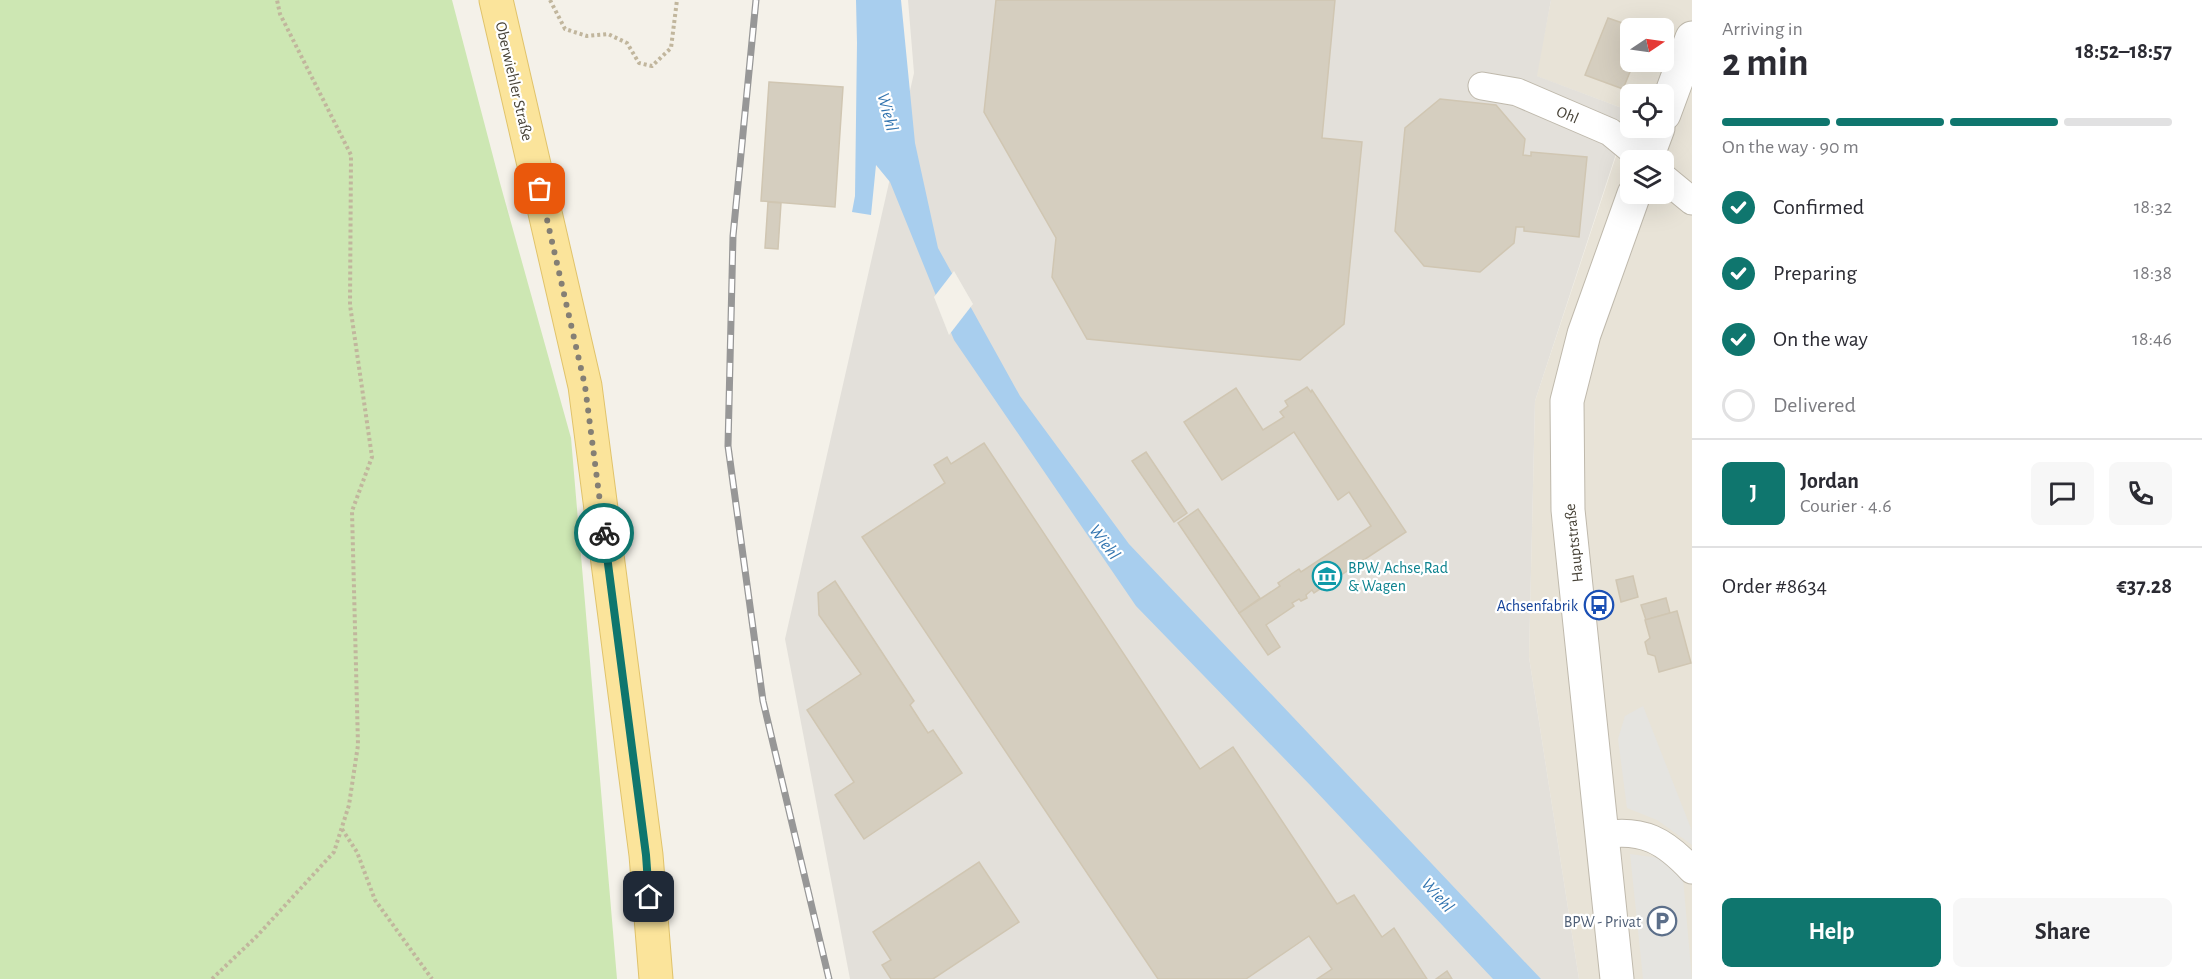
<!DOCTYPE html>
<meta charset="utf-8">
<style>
:root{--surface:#fff;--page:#f7f7f7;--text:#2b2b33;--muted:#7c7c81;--line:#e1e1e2;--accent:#0f766e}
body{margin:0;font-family:"Alegreya Sans",sans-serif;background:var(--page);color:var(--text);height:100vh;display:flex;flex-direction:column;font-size:22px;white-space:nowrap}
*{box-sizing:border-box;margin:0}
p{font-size:20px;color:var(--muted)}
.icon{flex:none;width:33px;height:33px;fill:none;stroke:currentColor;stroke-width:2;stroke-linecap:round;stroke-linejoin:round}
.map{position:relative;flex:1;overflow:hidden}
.details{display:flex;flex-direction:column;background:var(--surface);width:510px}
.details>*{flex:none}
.needle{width:39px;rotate:77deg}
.buttons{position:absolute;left:1620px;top:18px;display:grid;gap:12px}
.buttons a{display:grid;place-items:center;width:54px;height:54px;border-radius:9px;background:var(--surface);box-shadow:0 6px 24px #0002;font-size:30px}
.pin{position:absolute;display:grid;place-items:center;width:51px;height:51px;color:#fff;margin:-26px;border-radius:12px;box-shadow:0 3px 9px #0006}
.courier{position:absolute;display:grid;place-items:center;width:60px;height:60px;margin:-30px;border:4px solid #0f766e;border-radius:50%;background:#fff;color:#222;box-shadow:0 2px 8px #0007}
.headline em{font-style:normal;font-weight:700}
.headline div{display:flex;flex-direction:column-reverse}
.headline{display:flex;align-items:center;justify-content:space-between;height:102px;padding:0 30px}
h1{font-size:39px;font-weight:700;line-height:45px}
.bar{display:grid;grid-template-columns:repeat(4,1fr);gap:9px 6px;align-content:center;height:72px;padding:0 30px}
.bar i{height:8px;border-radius:4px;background:var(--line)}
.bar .current{background:var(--accent)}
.bar p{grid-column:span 4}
.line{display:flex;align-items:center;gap:15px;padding:0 30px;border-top:2px solid var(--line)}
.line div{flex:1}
.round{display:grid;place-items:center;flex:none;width:63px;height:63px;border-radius:9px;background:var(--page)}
ol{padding:0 30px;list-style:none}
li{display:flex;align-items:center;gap:18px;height:66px}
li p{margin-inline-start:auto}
li .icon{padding:6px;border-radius:50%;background:var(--accent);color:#fff;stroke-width:4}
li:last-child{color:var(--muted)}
li i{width:33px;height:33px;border:3px solid var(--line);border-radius:50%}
.cta{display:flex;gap:12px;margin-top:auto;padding:12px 30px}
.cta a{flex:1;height:69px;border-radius:9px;background:var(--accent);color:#fff;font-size:24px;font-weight:700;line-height:69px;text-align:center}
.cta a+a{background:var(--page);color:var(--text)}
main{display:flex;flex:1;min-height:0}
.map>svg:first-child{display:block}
.residential{fill:#e8e3d7;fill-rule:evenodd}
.industrial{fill:#e3e0da}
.green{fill:#cde7b3}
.parking{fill:#e5e4e0}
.water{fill:#a8ceee}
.pier{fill:#f4f1e9}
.building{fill:#d5cebf;stroke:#d0c6b2;stroke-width:1.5}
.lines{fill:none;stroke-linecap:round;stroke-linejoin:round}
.minor-casing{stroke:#bfb9ac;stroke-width:29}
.tertiary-casing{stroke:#bfb9ac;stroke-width:35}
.primary-casing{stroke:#e0c36b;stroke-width:35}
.path{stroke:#c1b69d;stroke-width:4;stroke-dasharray:3 3;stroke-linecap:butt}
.minor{stroke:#fff;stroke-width:27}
.tertiary{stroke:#fff;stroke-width:33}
.primary{stroke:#fbe49b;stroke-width:33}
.rail-casing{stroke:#979797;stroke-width:7}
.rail{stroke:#fff;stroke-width:4.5;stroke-dasharray:14;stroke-linecap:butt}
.done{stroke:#847f75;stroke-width:6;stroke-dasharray:0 10.8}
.route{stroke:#0f766e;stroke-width:8}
.labels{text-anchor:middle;stroke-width:4.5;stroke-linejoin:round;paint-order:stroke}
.street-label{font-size:16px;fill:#474237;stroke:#fff}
.culture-label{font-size:16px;fill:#0d838f;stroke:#fff;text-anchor:start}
.transit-label{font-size:16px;fill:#164399;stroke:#fff;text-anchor:end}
.service-label{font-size:16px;fill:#4e5e75;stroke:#fff;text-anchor:end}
.water-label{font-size:18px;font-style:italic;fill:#3375b0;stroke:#fff}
</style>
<main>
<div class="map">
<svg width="1692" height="979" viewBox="0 0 1692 979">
<rect width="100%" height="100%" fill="#f4f1e9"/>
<path class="residential" d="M1551,0H1692V979H1579L1529,657L1535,401L1630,114V128H1664V94H1630V111L1536,76ZM1630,28H1664V62H1630ZM1630,160H1664V194H1630Z"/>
<polygon class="industrial" points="908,0 1551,0 1537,76 1630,111 1535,401 1529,657 1579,979 850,979 785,639 914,73"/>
<polygon class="green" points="0,0 452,0 500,183 571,438 617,979 0,979"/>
<g class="parking">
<polygon points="1643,706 1692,831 1692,845 1657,820 1627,808 1618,739 1625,716"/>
<polygon points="1630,854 1659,858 1683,878 1692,979 1643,979"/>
</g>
<polygon class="water" points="856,0 901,0 915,143 938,248 1020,396 1129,544 1541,979 1493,979 1311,786 1136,606 954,340 890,182 876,165 871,215 852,212 855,196 857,43"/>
<polygon class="pier" points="954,271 973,304 949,335 934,297"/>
<g class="building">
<polygon points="996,0 1335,0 1322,138 1362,142 1344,324 1300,360 1087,339 1052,277 1056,238 984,112"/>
<polygon points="1608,18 1637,28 1630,28 1630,62 1634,62 1623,89 1585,75"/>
<polygon points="769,82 843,87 835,207 761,201"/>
<polygon points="1440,99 1496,105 1525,139 1523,155 1531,156 1531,152 1587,157 1579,237 1524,231 1524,227 1516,227 1514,243 1480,272 1424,266 1395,231 1405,128"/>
<polygon points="768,202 781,203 778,249 765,248"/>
<polygon points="1307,387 1311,392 1312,390 1406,532 1314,593 1312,590 1306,595 1307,598 1301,601 1299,599 1292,603 1294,606 1266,625 1280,647 1268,655 1239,613 1280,586 1278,583 1299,569 1301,572 1371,526 1349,492 1338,500 1294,432 1222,480 1184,422 1236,388 1263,430 1284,417 1280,412 1288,406 1285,401"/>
<polygon points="984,443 1200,769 1233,747 1337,904 1354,895 1382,937 1394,928 1427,979 1317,979 1332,969 1309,936 1246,979 1158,979 862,537 945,483 934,465 947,457 951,464"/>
<polygon points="1146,452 1187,513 1174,522 1132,461"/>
<polygon points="1198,509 1260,598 1239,613 1178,523"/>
<polygon points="1633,576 1638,597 1621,602 1616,580"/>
<polygon points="835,581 914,701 910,705 928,733 933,730 962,773 864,839 835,795 854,782 807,710 861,674 819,615 818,593"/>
<polygon points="1666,598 1670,613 1646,620 1641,605"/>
<polygon points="1677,611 1691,663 1659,672 1655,656 1648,654 1645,642 1650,638 1645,620"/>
<polygon points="979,862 1019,922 933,979 891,979 882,965 891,960 873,932"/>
<polygon points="1447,971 1452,979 1436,979"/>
</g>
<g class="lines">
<g class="minor-casing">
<g id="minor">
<polyline points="1482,86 1517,92 1610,132 1644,160"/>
<polyline points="1664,178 1692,201"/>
<path d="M1602,835C1643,828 1665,841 1692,870"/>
</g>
</g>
<g class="tertiary-casing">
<g id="tertiary">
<polyline points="1664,114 1692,38"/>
<polyline points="1646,160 1658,128"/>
<polyline points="1617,979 1568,510 1567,401 1584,334 1634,194"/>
</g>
</g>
<g class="primary-casing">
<polyline id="primary" points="496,0 585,386 646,855 656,979"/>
</g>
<g class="path">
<polyline points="550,0 565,29 587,36 608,34 627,43 639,63 652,66 671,48 677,0"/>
<polyline points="342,829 357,852 375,900 432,979"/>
<polyline points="212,979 257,936 334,852 349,805 358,745 352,511 372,457 350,305 351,155 280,14 277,0"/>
</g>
<use href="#minor" class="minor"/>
<use href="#tertiary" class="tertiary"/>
<use href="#primary" class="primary"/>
<g class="rail-casing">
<polyline id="rail" points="756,0 733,236 728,446 763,701 829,979"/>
</g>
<use href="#rail" class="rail"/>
</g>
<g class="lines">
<polyline class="done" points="540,189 585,386 604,533"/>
<polyline class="route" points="604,533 646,855 649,897"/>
</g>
<defs>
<g id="museum-ring" transform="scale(1.5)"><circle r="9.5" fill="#fff" stroke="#0f9aa8" stroke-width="1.5"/><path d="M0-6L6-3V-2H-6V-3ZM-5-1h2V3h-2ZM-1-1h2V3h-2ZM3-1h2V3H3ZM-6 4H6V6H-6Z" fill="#0f9aa8"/></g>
<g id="bus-ring" transform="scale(1.5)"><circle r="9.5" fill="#fff" stroke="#1a4fb4" stroke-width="1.5"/><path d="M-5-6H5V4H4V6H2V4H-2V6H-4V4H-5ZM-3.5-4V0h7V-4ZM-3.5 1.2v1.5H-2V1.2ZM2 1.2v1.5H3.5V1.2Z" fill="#1a4fb4"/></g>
<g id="parking-ring" transform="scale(1.5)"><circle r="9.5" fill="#fff" stroke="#5c6f8a" stroke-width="1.5"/><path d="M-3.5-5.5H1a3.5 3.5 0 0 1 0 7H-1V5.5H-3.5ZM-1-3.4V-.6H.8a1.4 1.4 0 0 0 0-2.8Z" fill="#5c6f8a"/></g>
</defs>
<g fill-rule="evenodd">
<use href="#museum-ring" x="1327" y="576"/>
<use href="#bus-ring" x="1599" y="605"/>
<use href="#parking-ring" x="1662" y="921"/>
</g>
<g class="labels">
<g class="street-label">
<text transform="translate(515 81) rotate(77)" y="6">Oberwiehler Straße</text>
<text transform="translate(1568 114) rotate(23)" y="6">Ohl</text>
<text transform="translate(1573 543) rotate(-96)" y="6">Hauptstraße</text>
</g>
<g class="culture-label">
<text x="1348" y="573">BPW, Achse,Rad<tspan x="1348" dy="18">&amp; Wagen</tspan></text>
</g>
<g class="transit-label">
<text x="1578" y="611">Achsenfabrik</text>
</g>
<g class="service-label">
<text x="1641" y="927">BPW - Privat</text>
</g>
<g class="water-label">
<text transform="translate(888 112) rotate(75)" y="6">Wiehl</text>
<text transform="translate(1105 542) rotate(53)" y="6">Wiehl</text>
<text transform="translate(1438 895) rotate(48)" y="6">Wiehl</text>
</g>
</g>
</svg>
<div class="buttons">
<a><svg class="needle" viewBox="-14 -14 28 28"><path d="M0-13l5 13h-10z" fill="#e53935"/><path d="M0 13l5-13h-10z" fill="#7c7c81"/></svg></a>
<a><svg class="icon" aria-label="locate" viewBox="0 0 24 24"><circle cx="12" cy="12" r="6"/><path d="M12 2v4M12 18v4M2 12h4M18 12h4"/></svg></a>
<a><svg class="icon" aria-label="layers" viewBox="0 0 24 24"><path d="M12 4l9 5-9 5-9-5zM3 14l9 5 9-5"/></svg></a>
</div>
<div class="pin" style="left:540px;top:189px;background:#ea580c"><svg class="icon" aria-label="bag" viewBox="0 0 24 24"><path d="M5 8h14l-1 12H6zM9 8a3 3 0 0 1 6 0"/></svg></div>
<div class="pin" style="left:649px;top:897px;background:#1f2937"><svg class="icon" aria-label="home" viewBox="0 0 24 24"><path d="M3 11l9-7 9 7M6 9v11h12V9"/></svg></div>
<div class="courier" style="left:604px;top:533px"><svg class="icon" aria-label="bike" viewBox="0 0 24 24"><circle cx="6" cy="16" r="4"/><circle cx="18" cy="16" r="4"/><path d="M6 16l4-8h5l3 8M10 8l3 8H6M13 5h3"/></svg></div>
</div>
<section class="details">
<div class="headline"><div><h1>2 min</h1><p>Arriving in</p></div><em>18:52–18:57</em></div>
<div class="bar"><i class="current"></i><i class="current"></i><i class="current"></i><i></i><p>On the way · 90 m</p></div>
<ol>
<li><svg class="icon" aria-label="check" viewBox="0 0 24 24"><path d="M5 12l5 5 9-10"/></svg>Confirmed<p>18:32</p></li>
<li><svg class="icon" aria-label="check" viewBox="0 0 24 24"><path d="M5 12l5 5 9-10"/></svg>Preparing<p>18:38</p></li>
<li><svg class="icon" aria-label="check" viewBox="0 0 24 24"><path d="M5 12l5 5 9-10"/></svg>On the way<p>18:46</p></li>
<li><i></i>Delivered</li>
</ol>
<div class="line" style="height:108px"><b class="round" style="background:var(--accent);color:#fff">J</b><div><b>Jordan</b><p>Courier · 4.6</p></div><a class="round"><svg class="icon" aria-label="chat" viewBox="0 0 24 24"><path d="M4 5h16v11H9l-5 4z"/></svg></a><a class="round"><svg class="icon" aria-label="phone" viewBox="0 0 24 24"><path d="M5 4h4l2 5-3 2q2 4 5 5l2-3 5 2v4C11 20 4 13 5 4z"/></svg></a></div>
<div class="line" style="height:78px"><div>Order #8634</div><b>€37.28</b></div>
<div class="cta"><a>Help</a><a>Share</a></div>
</section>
</main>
